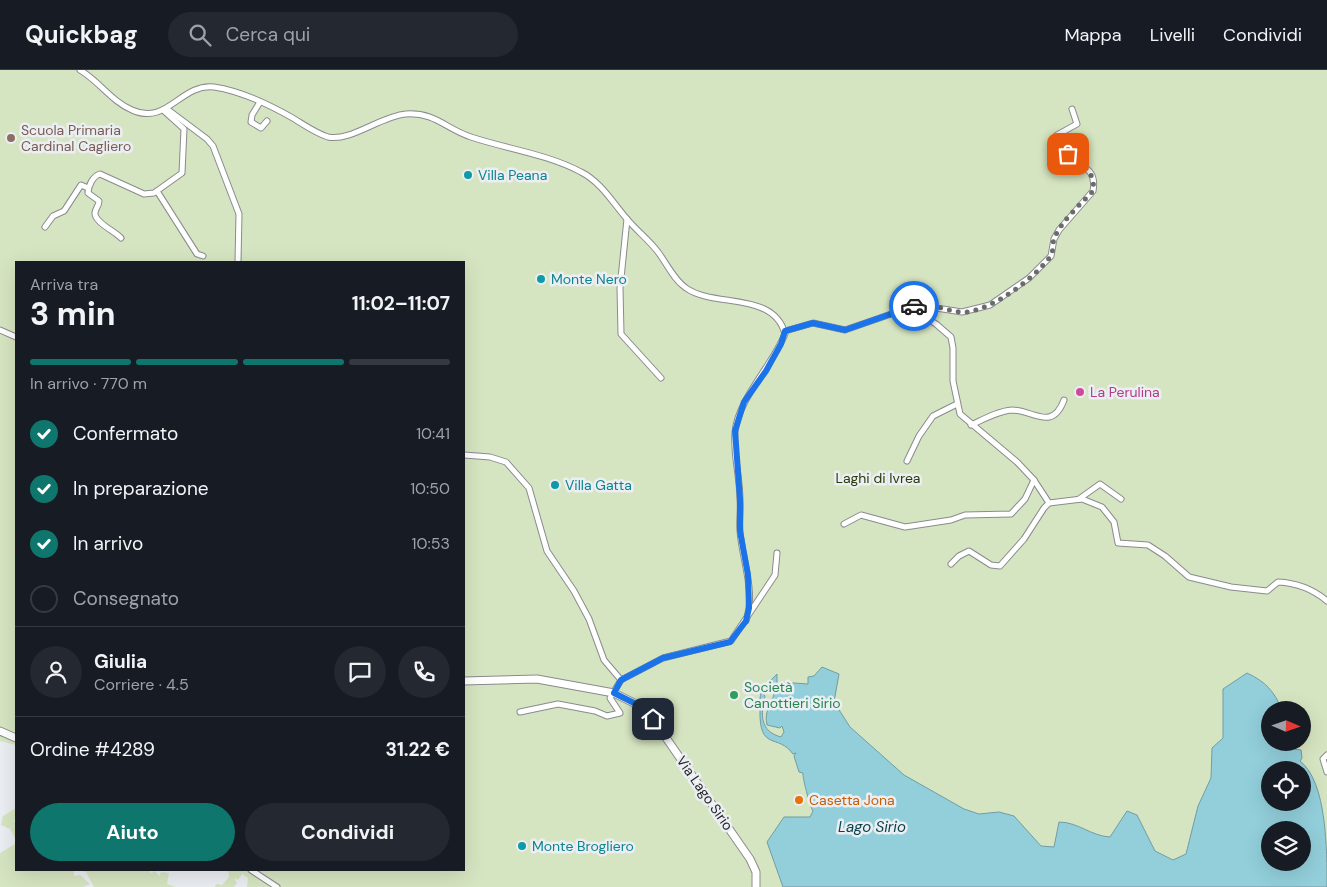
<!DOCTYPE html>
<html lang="it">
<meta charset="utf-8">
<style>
:root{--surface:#171b24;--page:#242831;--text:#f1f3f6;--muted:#9ea1a6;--line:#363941;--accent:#0f766e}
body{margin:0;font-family:"DM Sans",sans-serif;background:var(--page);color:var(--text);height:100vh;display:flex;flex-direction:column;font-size:19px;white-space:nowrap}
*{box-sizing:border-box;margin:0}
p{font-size:16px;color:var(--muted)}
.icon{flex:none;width:28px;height:28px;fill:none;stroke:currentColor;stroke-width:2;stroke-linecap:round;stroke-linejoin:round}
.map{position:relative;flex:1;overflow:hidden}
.sheet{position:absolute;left:15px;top:191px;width:450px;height:610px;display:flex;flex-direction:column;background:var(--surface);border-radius:0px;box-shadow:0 5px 20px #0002}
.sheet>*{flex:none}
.needle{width:32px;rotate:92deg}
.fabs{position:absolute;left:1261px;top:631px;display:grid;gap:10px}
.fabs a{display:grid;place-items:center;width:50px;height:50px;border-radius:50%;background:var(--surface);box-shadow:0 5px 20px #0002;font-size:25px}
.pin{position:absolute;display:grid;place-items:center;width:42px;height:42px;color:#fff;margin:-21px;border-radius:10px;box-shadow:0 2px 8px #0006}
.courier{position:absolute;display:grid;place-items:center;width:50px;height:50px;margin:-25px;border:4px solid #1a73e8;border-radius:50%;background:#fff;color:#222;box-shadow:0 1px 6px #0007}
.overview em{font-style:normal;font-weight:700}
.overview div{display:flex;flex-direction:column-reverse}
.overview{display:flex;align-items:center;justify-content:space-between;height:85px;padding:0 15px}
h1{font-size:32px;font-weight:700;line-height:38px}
.bar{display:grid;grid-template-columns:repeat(4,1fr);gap:8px 5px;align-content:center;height:60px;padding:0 15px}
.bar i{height:6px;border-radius:4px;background:var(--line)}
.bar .selected{background:var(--accent)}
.bar p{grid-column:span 4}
.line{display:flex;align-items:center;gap:12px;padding:0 15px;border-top:1px solid var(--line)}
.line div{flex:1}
.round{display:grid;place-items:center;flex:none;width:52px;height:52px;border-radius:26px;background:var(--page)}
ol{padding:0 15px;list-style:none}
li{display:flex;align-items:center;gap:15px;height:55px}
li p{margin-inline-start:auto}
li .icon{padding:5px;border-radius:50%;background:var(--accent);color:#fff;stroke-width:4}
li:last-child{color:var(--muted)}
li i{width:28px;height:28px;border:2px solid var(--line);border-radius:50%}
.action{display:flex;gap:10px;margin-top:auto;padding:10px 15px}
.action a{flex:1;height:58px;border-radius:30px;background:var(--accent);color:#fff;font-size:20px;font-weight:700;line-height:58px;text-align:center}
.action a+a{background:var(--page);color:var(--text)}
header{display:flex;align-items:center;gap:30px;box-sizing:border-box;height:70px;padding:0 25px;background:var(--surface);border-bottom:1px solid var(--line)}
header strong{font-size:24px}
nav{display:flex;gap:28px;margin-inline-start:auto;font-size:18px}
.search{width:350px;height:45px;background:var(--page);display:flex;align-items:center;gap:12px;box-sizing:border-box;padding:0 18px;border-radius:28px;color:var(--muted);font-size:19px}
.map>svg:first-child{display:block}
.green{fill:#d6e5c1;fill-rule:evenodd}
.water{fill:#92cfdb;stroke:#719ca5;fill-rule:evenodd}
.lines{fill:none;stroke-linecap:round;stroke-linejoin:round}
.street-casing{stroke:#898b8f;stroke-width:7}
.secondary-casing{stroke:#898b8f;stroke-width:9}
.street{stroke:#fff;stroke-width:5}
.secondary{stroke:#fff;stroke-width:7}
.done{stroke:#6a6b6d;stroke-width:5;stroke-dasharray:0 9}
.route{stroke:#1a73e8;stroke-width:6}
.education-dot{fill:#8d6e63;stroke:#ebeef2;stroke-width:2}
.culture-dot{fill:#0f9aa8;stroke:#ebeef2;stroke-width:2}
.hotel-dot{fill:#d1479c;stroke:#ebeef2;stroke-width:2}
.leisure-dot{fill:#2e9e5b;stroke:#ebeef2;stroke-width:2}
.food-dot{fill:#e8710a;stroke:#ebeef2;stroke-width:2}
.labels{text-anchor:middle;stroke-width:5;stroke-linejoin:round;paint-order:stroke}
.education-label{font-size:14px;fill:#785e54;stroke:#ebeef2;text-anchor:start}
.culture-label{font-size:14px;fill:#0d838f;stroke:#ebeef2;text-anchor:start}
.hotel-label{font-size:14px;fill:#b23c85;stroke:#ebeef2;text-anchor:start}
.park-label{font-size:14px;fill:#2b3b07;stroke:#ebeef2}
.leisure-label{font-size:14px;fill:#27864d;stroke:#ebeef2;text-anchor:start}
.street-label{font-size:14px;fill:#242526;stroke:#ebeef2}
.food-label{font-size:14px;fill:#c56008;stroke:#ebeef2;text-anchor:start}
.water-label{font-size:15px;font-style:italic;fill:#0a434c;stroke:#ebeef2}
</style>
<header>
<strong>Quickbag</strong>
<div class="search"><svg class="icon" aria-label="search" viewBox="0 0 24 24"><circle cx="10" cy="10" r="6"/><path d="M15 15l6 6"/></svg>Cerca qui</div>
<nav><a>Mappa</a><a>Livelli</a><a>Condividi</a></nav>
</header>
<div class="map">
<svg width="1327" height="817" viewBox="0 0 1327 817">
<rect width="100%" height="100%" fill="#ebeef2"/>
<g class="green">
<path d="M0,0H1327V817H247L248,808L242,804L238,810L234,808L237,813L234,817H215L216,814L222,815L229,807L228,800H464V192H16V675L0,671ZM1270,640H1302V672H1270ZM1270,700H1302V732H1270ZM1270,760H1302V792H1270Z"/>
<polygon points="16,738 16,748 13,751 16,752 16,770 10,759 1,755 3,746"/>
<polygon points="15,774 16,800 74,800 74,806 80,805 90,814 83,817 0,817 0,783"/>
<polygon points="80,800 149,800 151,803 155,801 159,806 161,802 169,803 167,814 176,817 94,817 86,802"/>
</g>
<path class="water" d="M822,597L839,604L834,632L850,657L904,705L964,739L979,744L999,742L1014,746L1041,776L1054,777L1059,752C1078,752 1091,766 1110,767L1127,741L1137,745L1155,781L1173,790L1186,784L1198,736L1211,708L1212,678L1223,668V619L1247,603C1266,612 1274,621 1282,640H1270V672L1292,673L1294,679L1301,680L1302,688L1300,691C1327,712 1327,780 1327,817H783L767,772L784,747H810L813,741C810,737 802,706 803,703L799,702L794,686L796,683L793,684C778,663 759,682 760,640C760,634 759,627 762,621L765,626C761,644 759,661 781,667L784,662L782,656L780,658L767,655C764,642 770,636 774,625L769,612L777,604V614L792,619L791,615L780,612L808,614V607L814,606ZM1270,700H1302V732H1270ZM1270,760H1302V792H1270Z"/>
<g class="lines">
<g class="street-casing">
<g id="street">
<path d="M80,0C99,11 111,31 132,40C167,56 181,13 214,17C241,21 268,34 291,47C303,54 315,63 328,67C350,72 381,46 406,44C435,42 446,59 471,67C507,79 547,84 581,102C601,112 613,133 627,149C637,161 649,170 658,182C667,194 674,210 686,218C714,238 774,221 785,264C772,296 738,329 735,362C733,384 740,407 740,430C741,440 739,451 740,461C742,490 756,521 746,551"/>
<polyline points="260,32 252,45 251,52 261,58 267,51"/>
<polyline points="167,39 207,69 213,76 239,144 238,192"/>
<polyline points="157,121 197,184 203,186"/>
<polyline points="627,149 620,218 621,264 661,308"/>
<polyline points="45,157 53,146 64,141 81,115 88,118"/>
<path d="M121,168C116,162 94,152 95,143C95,139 99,136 99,131L88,123C88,116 93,106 100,104L144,124L154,123L182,103L184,59L164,41"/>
<polyline points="911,238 936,254 951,267 953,278 953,311 960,344 1017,392 1034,410 1049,433"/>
<polyline points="0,260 16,267"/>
<path d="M785,261L813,253L845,260L917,235L962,242L990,235L1029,208L1051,186L1054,169L1059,160L1093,121C1097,99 1083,98 1070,86C1065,81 1061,72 1057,65L1077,54L1072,39"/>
<path d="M971,355C984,349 998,341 1012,340C1033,340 1052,362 1064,330"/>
<polyline points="464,385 490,387 506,392 529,418 547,481 574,521 589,549 604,590 621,610"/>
<polyline points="907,391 919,366 933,346 957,334"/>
<polyline points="1079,429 1100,414 1121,429"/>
<polyline points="844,454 861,445 905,457 951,450 965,445 1011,444 1025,429 1034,410"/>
<path d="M951,494L959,486L969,481L991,495L1000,496L1024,469L1044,438L1049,433L1082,429L1102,437L1114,452L1118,473L1148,475L1165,486L1189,507L1231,517L1267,521L1278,512C1297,513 1313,519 1327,531"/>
<polyline points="621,610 663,588 731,571 775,505 777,483"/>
<polyline points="520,642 558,634 595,641 607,646 620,643 610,628 621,610"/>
<polyline points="1327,685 1323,689 1327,702"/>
<polyline points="251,800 277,817"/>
</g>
</g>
<g class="secondary-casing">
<g id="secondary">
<polyline points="464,611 537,609 614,623 638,635 653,649 750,789 756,802 756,817"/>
<polyline points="0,661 16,668"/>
</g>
</g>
<use href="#street" class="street"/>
<use href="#secondary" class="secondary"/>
</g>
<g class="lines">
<path class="done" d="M914,236C932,231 950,244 968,242C996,237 1032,210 1050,187C1054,182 1052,175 1054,169C1061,151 1080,135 1093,121C1096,101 1082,95 1068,84"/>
<polyline class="route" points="653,649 638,635 614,623 621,610 663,588 730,572 746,551 749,538 748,505 740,461 740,429 735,361 744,332 766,301 781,274 785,261 813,253 845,260 914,236"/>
</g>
<circle class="education-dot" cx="11" cy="68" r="5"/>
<g class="culture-dot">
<circle cx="468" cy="105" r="5"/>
<circle cx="541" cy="209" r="5"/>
<circle cx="555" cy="415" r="5"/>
<circle cx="522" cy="776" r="5"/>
</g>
<circle class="hotel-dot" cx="1080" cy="322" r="5"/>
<circle class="leisure-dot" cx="734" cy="625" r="5"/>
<circle class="food-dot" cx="799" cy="730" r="5"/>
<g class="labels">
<g class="education-label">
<text x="21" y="65">Scuola Primaria<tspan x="21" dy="16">Cardinal Cagliero</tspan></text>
</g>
<g class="culture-label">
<text x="478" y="110">Villa Peana</text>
<text x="551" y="214">Monte Nero</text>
<text x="565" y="420">Villa Gatta</text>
<text x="532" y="781">Monte Brogliero</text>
</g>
<g class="hotel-label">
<text x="1090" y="327">La Perulina</text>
</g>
<g class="park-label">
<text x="878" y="413">Laghi di Ivrea</text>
</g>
<g class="leisure-label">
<text x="744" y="622">Società<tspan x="744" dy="16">Canottieri Sirio</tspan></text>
</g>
<g class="street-label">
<text transform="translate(705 723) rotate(55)" y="5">Via Lago Sirio</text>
</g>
<g class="food-label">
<text x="809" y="735">Casetta Jona</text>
</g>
<g class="water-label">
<text x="872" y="762">Lago Sirio</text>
</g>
</g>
</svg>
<div class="fabs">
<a><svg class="needle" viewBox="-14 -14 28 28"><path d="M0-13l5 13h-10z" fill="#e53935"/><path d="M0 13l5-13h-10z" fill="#9ea1a6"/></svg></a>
<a><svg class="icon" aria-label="locate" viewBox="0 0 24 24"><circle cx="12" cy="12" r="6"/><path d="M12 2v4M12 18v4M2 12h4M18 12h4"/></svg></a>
<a><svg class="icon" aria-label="layers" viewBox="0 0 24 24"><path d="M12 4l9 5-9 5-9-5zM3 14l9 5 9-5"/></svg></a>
</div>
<div class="pin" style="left:1068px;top:84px;background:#ea580c"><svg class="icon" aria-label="bag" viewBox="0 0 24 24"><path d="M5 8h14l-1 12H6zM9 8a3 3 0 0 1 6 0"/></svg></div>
<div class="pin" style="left:653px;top:649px;background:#1f2937"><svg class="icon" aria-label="home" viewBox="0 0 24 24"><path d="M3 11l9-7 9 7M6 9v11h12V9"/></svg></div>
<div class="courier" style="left:914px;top:236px"><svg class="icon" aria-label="car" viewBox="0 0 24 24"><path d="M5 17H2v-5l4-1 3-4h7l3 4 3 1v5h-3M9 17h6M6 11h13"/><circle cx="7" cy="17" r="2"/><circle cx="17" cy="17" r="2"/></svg></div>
<section class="sheet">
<div class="overview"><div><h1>3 min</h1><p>Arriva tra</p></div><em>11:02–11:07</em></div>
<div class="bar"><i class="selected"></i><i class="selected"></i><i class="selected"></i><i></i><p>In arrivo · 770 m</p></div>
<ol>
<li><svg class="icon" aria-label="check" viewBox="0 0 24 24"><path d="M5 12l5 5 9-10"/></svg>Confermato<p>10:41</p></li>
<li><svg class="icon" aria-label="check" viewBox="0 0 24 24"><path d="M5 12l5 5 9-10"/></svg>In preparazione<p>10:50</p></li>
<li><svg class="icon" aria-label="check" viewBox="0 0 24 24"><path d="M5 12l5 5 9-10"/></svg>In arrivo<p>10:53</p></li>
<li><i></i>Consegnato</li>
</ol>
<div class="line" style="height:90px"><a class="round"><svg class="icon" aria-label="person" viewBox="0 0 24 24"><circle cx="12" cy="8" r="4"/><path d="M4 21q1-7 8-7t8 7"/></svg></a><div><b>Giulia</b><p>Corriere · 4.5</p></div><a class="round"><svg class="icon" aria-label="chat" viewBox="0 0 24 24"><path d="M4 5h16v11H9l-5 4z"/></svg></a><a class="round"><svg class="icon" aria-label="phone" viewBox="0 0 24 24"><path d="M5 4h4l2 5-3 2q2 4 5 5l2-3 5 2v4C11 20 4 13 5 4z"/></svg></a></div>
<div class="line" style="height:65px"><div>Ordine #4289</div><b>31.22 €</b></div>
<div class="action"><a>Aiuto</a><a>Condividi</a></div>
</section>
</div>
